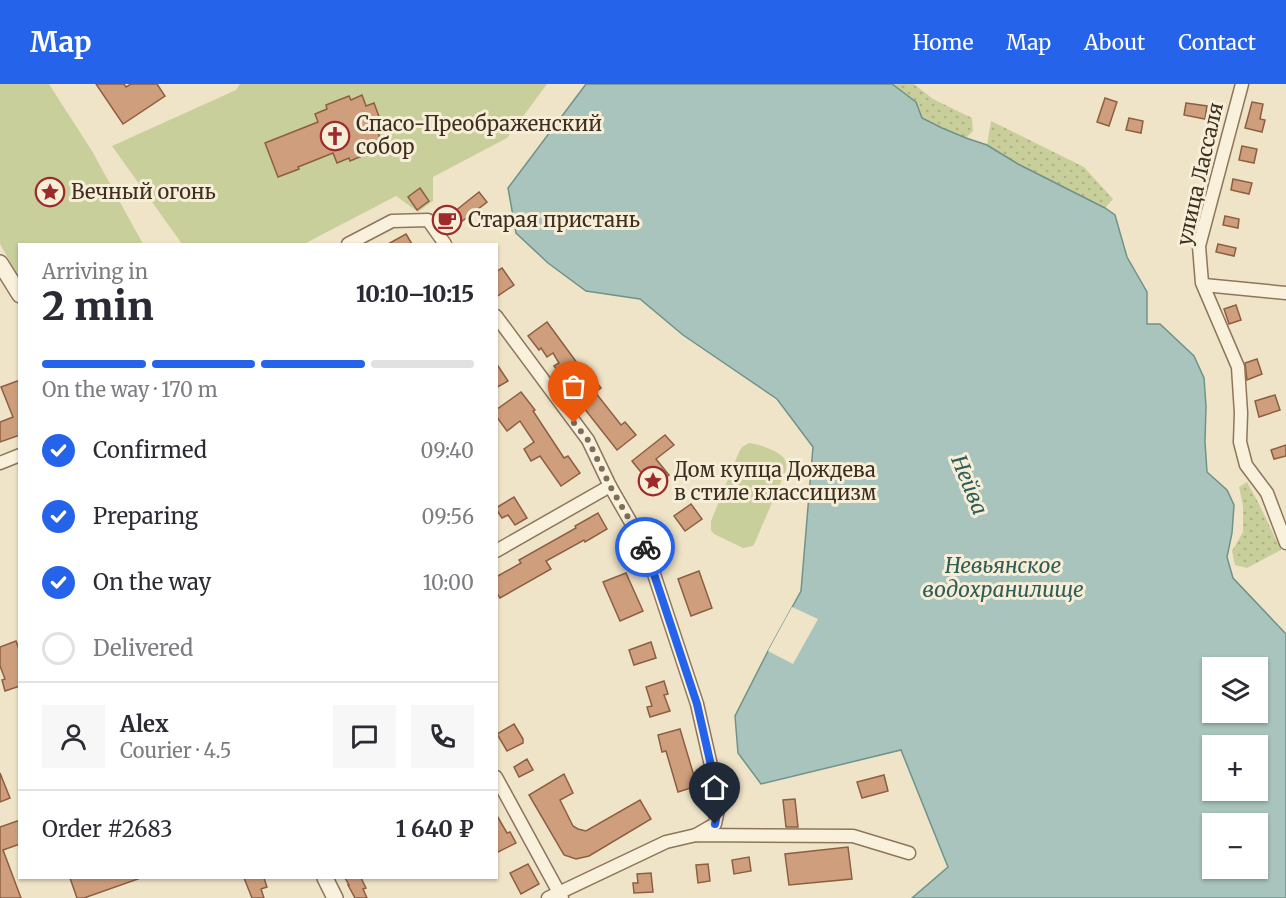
<!DOCTYPE html>
<meta charset="utf-8">
<style>
:root{--surface:#fff;--page:#f7f7f7;--text:#2b2b33;--muted:#7c7c81;--line:#e1e1e2;--accent:#2563eb}
body{margin:0;font-family:Merriweather,serif;background:var(--page);color:var(--text);height:100vh;display:flex;flex-direction:column;font-size:22px;white-space:nowrap}
*{box-sizing:border-box;margin:0}
p{font-size:20px;color:var(--muted)}
.icon{flex:none;width:33px;height:33px;fill:none;stroke:currentColor;stroke-width:2;stroke-linecap:round;stroke-linejoin:round}
.map{position:relative;flex:1;overflow:hidden}
.panel{position:absolute;left:18px;top:159px;width:480px;height:636px;display:flex;flex-direction:column;background:var(--surface);border-radius:0px;box-shadow:0 2px 4px #0004}
.panel>*{flex:none}
.controls{position:absolute;left:1202px;top:573px;display:grid;gap:12px}
.controls a{display:grid;place-items:center;width:66px;height:66px;border-radius:0px;background:var(--surface);box-shadow:0 2px 4px #0004;font-size:30px}
.pin{position:absolute;display:grid;place-items:center;width:51px;height:51px;color:#fff;margin:-62px -26px;border-radius:50% 50% 50% 0;rotate:-45deg;box-shadow:0 0 6px #0007}
.pin .icon{rotate:45deg}
.courier{position:absolute;display:grid;place-items:center;width:60px;height:60px;margin:-30px;border:4px solid #2563eb;border-radius:50%;background:#fff;color:#222;box-shadow:0 2px 8px #0007}
.overview em{font-style:normal;font-weight:800}
.overview div{display:flex;flex-direction:column-reverse}
.overview{display:flex;align-items:center;justify-content:space-between;height:102px;padding:0 24px}
h1{font-size:39px;font-weight:800;line-height:45px}
.bar{display:grid;grid-template-columns:repeat(4,1fr);gap:9px 6px;align-content:center;height:72px;padding:0 24px}
.bar i{height:8px;border-radius:4px;background:var(--line)}
.bar .current{background:var(--accent)}
.bar p{grid-column:span 4}
.line{display:flex;align-items:center;gap:15px;padding:0 24px;border-top:2px solid var(--line)}
.line div{flex:1}
.round{display:grid;place-items:center;flex:none;width:63px;height:63px;border-radius:0px;background:var(--page)}
ol{padding:0 24px;list-style:none}
li{display:flex;align-items:center;gap:18px;height:66px}
li p{margin-inline-start:auto}
li .icon{padding:6px;border-radius:50%;background:var(--accent);color:#fff;stroke-width:4}
li:last-child{color:var(--muted)}
li i{width:33px;height:33px;border:3px solid var(--line);border-radius:50%}
header{display:flex;align-items:center;gap:36px;box-sizing:border-box;height:84px;padding:0 30px;background:var(--accent);color:#fff}
header strong{font-size:28px}
nav{display:flex;gap:33px;margin-inline-start:auto;font-size:21px}
.map>svg:first-child{display:block}
.grass{fill:url(#grass-dots)}
.park{fill:#c9cf9b}
.water{fill:#a9c4bc;stroke:#6f938a;stroke-width:1.5;fill-rule:evenodd}
.pier{fill:#f0e4c8}
.building{fill:#cf9f7d;stroke:#8d5f41;stroke-width:1.5}
.lines{fill:none;stroke-linecap:round;stroke-linejoin:round}
.minor-casing{stroke:#8d765c;stroke-width:15}
.tertiary-casing{stroke:#8d765c;stroke-width:18}
.minor{stroke:#faf1dc;stroke-width:12}
.tertiary{stroke:#faf1dc;stroke-width:15}
.done{stroke:#7c6e5b;stroke-width:6;stroke-dasharray:0 10.8}
.route{stroke:#2563eb;stroke-width:8}
.labels{text-anchor:middle;stroke-width:6;stroke-linejoin:round;paint-order:stroke}
.poi-label{font-size:20px;fill:#3d2e20;stroke:#f7eed8;text-anchor:start}
.street-label{font-size:20px;fill:#3d2e20;stroke:#f7eed8}
.water-label{font-size:21px;font-style:italic;fill:#2f5d5a;stroke:#f7eed8}
</style>
<header>
<strong>Map</strong>
<nav><a>Home</a><a>Map</a><a>About</a><a>Contact</a></nav>
</header>
<div class="map">
<svg width="1286" height="814" viewBox="0 0 1286 814">
<defs>
<pattern id="grass-dots" width="8" height="8" patternUnits="userSpaceOnUse" patternTransform="scale(1.5)"><rect width="8" height="8" fill="#c9cf9b"/><path d="M2 2h.1M6 6h.1" fill="none" stroke="#aeb285" stroke-width="1.8" stroke-linecap="round"/></pattern>
</defs>
<rect width="100%" height="100%" fill="#f0e4c8"/>
<g class="grass">
<polygon points="892,0 914,0 933,15 972,34 973,47 966,54 942,44 922,34 916,18"/>
<polygon points="991,37 1084,83 1113,115 1105,124 1018,80 987,61"/>
<polygon points="1247,398 1259,420 1281,466 1247,484 1235,481 1232,467 1243,448 1243,422 1239,403"/>
</g>
<g class="park">
<polygon points="0,0 49,0 92,67 143,160 20,160 19,193 0,160"/>
<polygon points="240,0 547,0 507,54 433,93 433,117 418,128 396,112 304,160 182,160 112,62 236,6"/>
<path d="M749,359C758,360 781,367 785,376C787,380 786,382 786,386L756,456L753,462L743,464L714,450L711,446V437L739,368L742,363Z"/>
</g>
<path class="water" d="M586,0H892L916,18L922,34L942,44L966,54L987,61L1018,80L1105,124L1115,131L1127,173L1147,208V240H1160L1194,272L1204,294L1206,322L1205,358L1207,388L1227,406L1234,421L1232,449L1227,473L1233,494L1286,550V814H912L948,783L901,666L761,700L738,669L735,632L768,567L801,507L813,363L777,315L683,251L640,215L586,207L548,179L516,149L508,104ZM1212,584H1257V628H1212ZM1212,662H1257V706H1212ZM1212,740H1257V784H1212Z"/>
<polygon class="pier" points="792,523 818,535 793,580 768,567"/>
<g class="building">
<polygon points="96,0 124,0 126,3 131,0 157,0 165,12 123,40"/>
<polygon points="362,11 366,22 374,19 384,46 378,48 382,60 372,64 374,67 350,77 349,74 337,79 333,69 298,83 299,85 278,93 265,59 318,38 315,30 327,25 326,21 349,12 351,16"/>
<polygon points="1105,14 1117,18 1109,42 1097,38"/>
<polygon points="1252,18 1263,20 1260,35 1265,36 1262,48 1245,44"/>
<polygon points="1186,19 1207,22 1205,35 1184,31"/>
<polygon points="1129,34 1143,37 1141,49 1126,46"/>
<polygon points="1242,62 1257,65 1254,79 1239,76"/>
<polygon points="1233,95 1252,99 1249,110 1231,106"/>
<polygon points="420,104 429,117 417,126 408,113"/>
<polygon points="479,108 487,118 448,148 440,139"/>
<polygon points="1225,132 1239,135 1238,144 1223,141"/>
<polygon points="406,150 412,160 388,160"/>
<polygon points="1218,160 1236,164 1234,172 1216,168"/>
<polygon points="502,184 514,201 496,213 496,188"/>
<polygon points="1236,221 1241,236 1229,240 1224,225"/>
<polygon points="547,238 583,287 586,284 601,304 595,308 621,341 625,338 636,351 617,366 565,300 567,299 554,282 559,279 553,269 547,273 541,264 539,266 528,252"/>
<polygon points="1257,275 1262,290 1247,296 1245,279"/>
<polygon points="496,279 508,297 496,304"/>
<polygon points="20,296 20,351 0,358 0,338 13,333 1,303"/>
<polygon points="521,308 535,326 533,327 564,374 568,372 580,389 561,402 540,372 531,377 524,365 534,358 520,337 507,347 496,332 496,326"/>
<polygon points="1275,311 1280,326 1259,333 1255,317"/>
<polygon points="665,351 674,361 656,375 669,391 653,403 632,377"/>
<polygon points="1286,361 1286,372 1274,375 1271,366"/>
<polygon points="514,413 527,434 515,441 508,431 502,434 496,425 496,424"/>
<polygon points="691,420 702,435 685,447 674,432"/>
<polygon points="598,429 607,445 585,458 584,456 546,477 551,485 500,514 496,508 496,493 521,479 519,476 576,444 575,442"/>
<polygon points="699,487 712,524 691,532 678,495"/>
<polygon points="626,489 643,527 620,537 603,498"/>
<polygon points="16,557 20,568 20,602 5,607 2,596 5,595 0,582 0,563"/>
<polygon points="651,558 656,574 634,581 629,566"/>
<polygon points="664,597 668,610 664,611 670,627 650,633 647,623 652,622 646,603"/>
<polygon points="514,640 523,655 523,659 507,667 497,650"/>
<polygon points="680,645 697,702 678,708 666,667 662,668 658,651"/>
<polygon points="527,675 533,686 519,693 514,683"/>
<polygon points="0,689 10,714 0,718"/>
<polygon points="564,690 573,709 560,716 573,742 578,745 586,747 640,716 651,735 589,772 576,775 564,771 529,711"/>
<polygon points="884,691 888,707 862,714 857,698"/>
<polygon points="795,715 798,743 786,743 783,716"/>
<polygon points="496,730 507,749 510,748 516,759 496,769"/>
<polygon points="20,736 20,760 3,766 21,814 0,814 0,743"/>
<polygon points="848,763 852,795 789,801 785,770"/>
<polygon points="749,773 751,787 734,790 732,776"/>
<polygon points="528,780 539,800 521,810 510,789"/>
<polygon points="708,780 710,797 698,799 696,781"/>
<polygon points="651,789 653,808 634,809 633,799 638,799 637,790"/>
<polygon points="70,794 137,794 138,795 84,814 77,814"/>
<polygon points="244,794 264,794 267,803 261,805 264,814 252,814"/>
<polygon points="345,794 361,794 366,804 363,805 367,814 355,814 348,801 349,801"/>
</g>
<g class="lines">
<g class="minor-casing">
<g id="minor">
<polyline points="1242,0 1199,162 1202,199 1238,283 1241,329 1240,358 1246,381 1267,409 1286,459"/>
<polyline points="348,160 392,137 428,136 445,160"/>
<polyline points="1204,201 1286,209"/>
<polyline points="496,232 588,356 610,402 645,463 697,620 715,699 718,726 715,740 696,751"/>
<polyline points="0,379 20,371"/>
<polyline points="496,467 610,402"/>
<polyline points="496,693 562,814"/>
<polyline points="548,814 666,758 696,751 853,752 909,769"/>
</g>
</g>
<g class="tertiary-casing">
<g id="tertiary">
<polyline points="0,179 20,211"/>
<polyline points="325,794 335,814"/>
</g>
</g>
<use href="#minor" class="minor"/>
<use href="#tertiary" class="tertiary"/>
</g>
<g class="lines">
<polyline class="done" points="574,339 588,356 610,402 645,463"/>
<polyline class="route" points="645,463 697,620 715,699 718,726 715,740"/>
</g>
<defs>
<g id="church-ring" transform="scale(1.5)"><circle r="9.5" fill="#f7eed8" stroke="#9e2a2b" stroke-width="1.5"/><path d="M-1.2-6h2.4v3.5h3.3v2.4h-3.3V6h-2.4V-.1h-3.3v-2.4h3.3Z" fill="#9e2a2b"/></g>
<g id="sight-ring" transform="scale(1.5)"><circle r="9.5" fill="#f7eed8" stroke="#9e2a2b" stroke-width="1.5"/><path d="M0-6L1.8-2.2L6-1.7L2.9 1.2L3.7 5.4L0 3.3L-3.7 5.4L-2.9 1.2L-6-1.7L-1.8-2.2Z" fill="#9e2a2b"/></g>
<g id="cafe-ring" transform="scale(1.5)"><circle r="9.5" fill="#f7eed8" stroke="#9e2a2b" stroke-width="1.5"/><path d="M-5.5-4.5H6V0H3Q3 3.5 0 3.5H-2.5Q-5.5 3.5-5.5 0ZM3-3.2v2h1.7v-2ZM-6 4.5H4V6H-6Z" fill="#9e2a2b"/></g>
</defs>
<g fill-rule="evenodd">
<use href="#church-ring" x="335" y="52"/>
<use href="#sight-ring" x="50" y="108"/>
<use href="#cafe-ring" x="447" y="136"/>
<use href="#sight-ring" x="653" y="397"/>
</g>
<g class="labels">
<g class="poi-label">
<text x="356" y="47">Спасо-Преображенский<tspan x="356" dy="23">собор</tspan></text>
<text x="71" y="115">Вечный огонь</text>
<text x="468" y="143">Старая пристань</text>
<text x="674" y="393">Дом купца Дождева<tspan x="674" dy="23">в стиле классицизм</tspan></text>
</g>
<g class="street-label">
<text transform="translate(1200 90) rotate(-77)" y="7">улица Лассаля</text>
</g>
<g class="water-label">
<text transform="translate(969 401) rotate(68)" y="7">Нейва</text>
<text x="1003" y="489">Невьянское<tspan x="1003" dy="24">водохранилище</tspan></text>
</g>
</g>
</svg>
<div class="controls">
<a><svg class="icon" aria-label="layers" viewBox="0 0 24 24"><path d="M12 4l9 5-9 5-9-5zM3 14l9 5 9-5"/></svg></a>
<a>+</a>
<a>−</a>
</div>
<div class="pin" style="left:574px;top:339px;background:#ea580c"><svg class="icon" aria-label="bag" viewBox="0 0 24 24"><path d="M5 8h14l-1 12H6zM9 8a3 3 0 0 1 6 0"/></svg></div>
<div class="pin" style="left:715px;top:740px;background:#1f2937"><svg class="icon" aria-label="home" viewBox="0 0 24 24"><path d="M3 11l9-7 9 7M6 9v11h12V9"/></svg></div>
<div class="courier" style="left:645px;top:463px"><svg class="icon" aria-label="bike" viewBox="0 0 24 24"><circle cx="6" cy="16" r="4"/><circle cx="18" cy="16" r="4"/><path d="M6 16l4-8h5l3 8M10 8l3 8H6M13 5h3"/></svg></div>
<section class="panel">
<div class="overview"><div><h1>2 min</h1><p>Arriving in</p></div><em>10:10–10:15</em></div>
<div class="bar"><i class="current"></i><i class="current"></i><i class="current"></i><i></i><p>On the way · 170 m</p></div>
<ol>
<li><svg class="icon" aria-label="check" viewBox="0 0 24 24"><path d="M5 12l5 5 9-10"/></svg>Confirmed<p>09:40</p></li>
<li><svg class="icon" aria-label="check" viewBox="0 0 24 24"><path d="M5 12l5 5 9-10"/></svg>Preparing<p>09:56</p></li>
<li><svg class="icon" aria-label="check" viewBox="0 0 24 24"><path d="M5 12l5 5 9-10"/></svg>On the way<p>10:00</p></li>
<li><i></i>Delivered</li>
</ol>
<div class="line" style="height:108px"><a class="round"><svg class="icon" aria-label="person" viewBox="0 0 24 24"><circle cx="12" cy="8" r="4"/><path d="M4 21q1-7 8-7t8 7"/></svg></a><div><b>Alex</b><p>Courier · 4.5</p></div><a class="round"><svg class="icon" aria-label="chat" viewBox="0 0 24 24"><path d="M4 5h16v11H9l-5 4z"/></svg></a><a class="round"><svg class="icon" aria-label="phone" viewBox="0 0 24 24"><path d="M5 4h4l2 5-3 2q2 4 5 5l2-3 5 2v4C11 20 4 13 5 4z"/></svg></a></div>
<div class="line" style="height:78px"><div>Order #2683</div><b>1 640 ₽</b></div>
</section>
</div>
